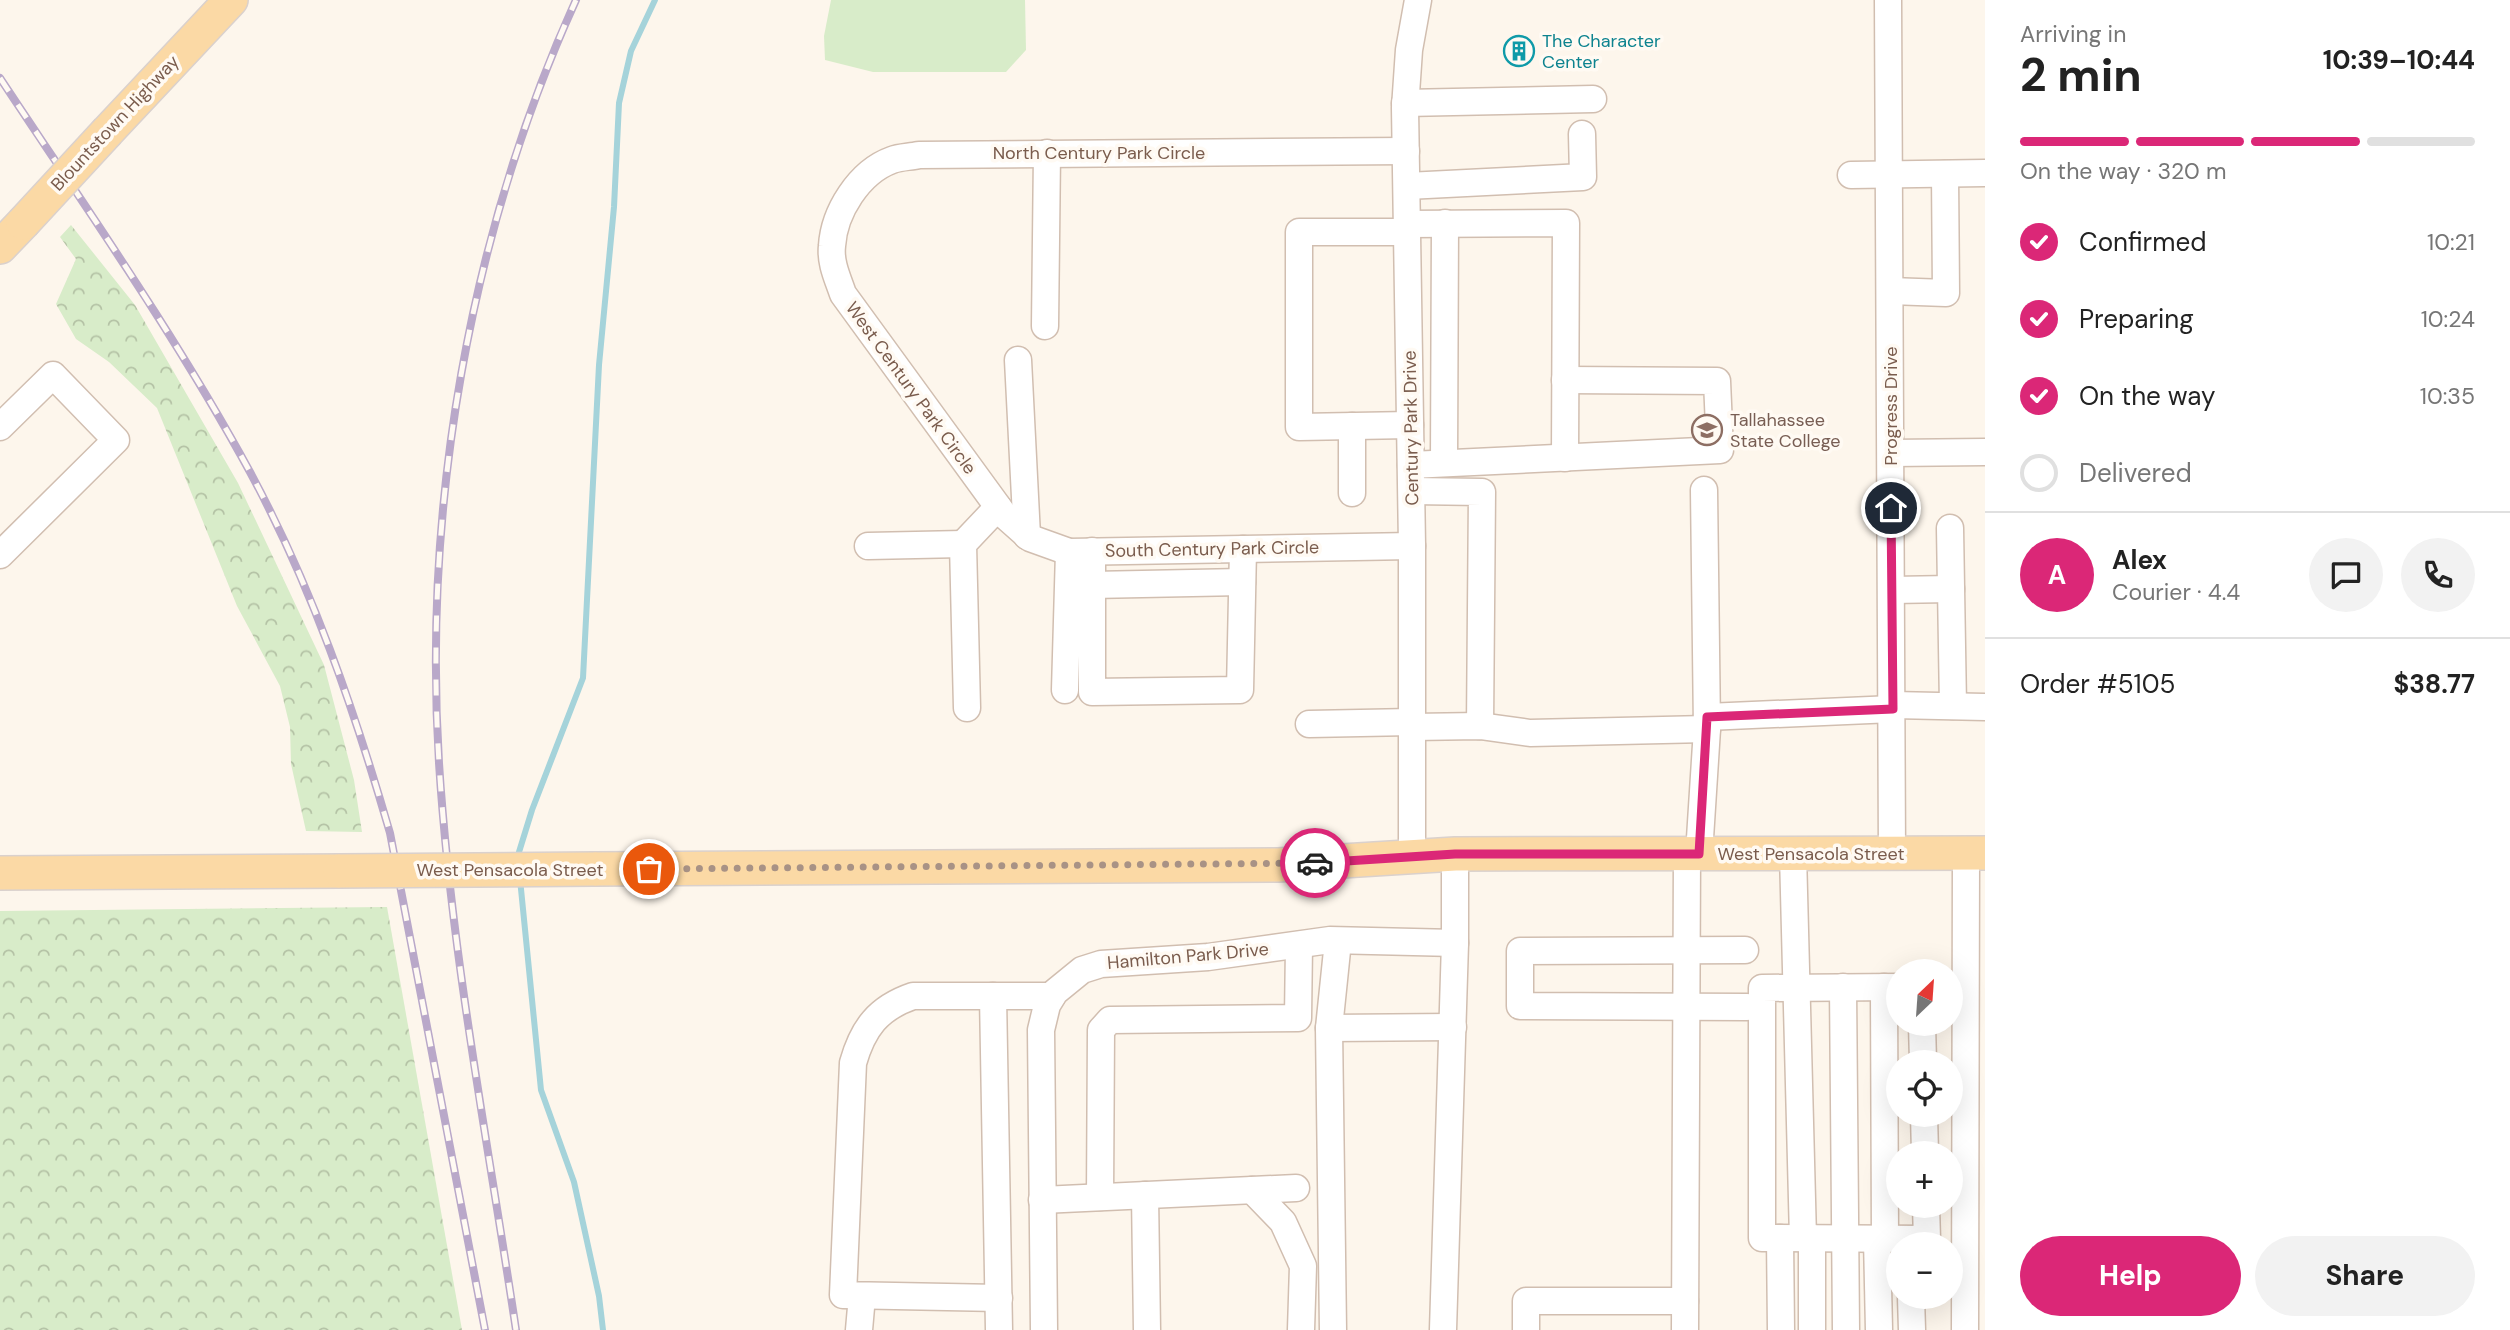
<!DOCTYPE html>
<meta charset="utf-8">
<style>
:root{--surface:#fff;--page:#f2f2f2;--text:#222;--muted:#767676;--line:#e0e0e0;--accent:#db2777}
body{margin:0;font-family:"DM Sans",sans-serif;background:var(--page);color:var(--text);height:100vh;display:flex;flex-direction:column;font-size:26px;white-space:nowrap}
*{box-sizing:border-box;margin:0}
p{font-size:23px;color:var(--muted)}
.icon{flex:none;width:38px;height:38px;fill:none;stroke:currentColor;stroke-width:2;stroke-linecap:round;stroke-linejoin:round}
.map{position:relative;flex:1;overflow:hidden}
.side{display:flex;flex-direction:column;background:var(--surface);width:525px}
.side>*{flex:none}
.needle{width:46px;rotate:25deg}
.controls{position:absolute;left:1886px;top:959px;display:grid;gap:14px}
.controls a{display:grid;place-items:center;width:77px;height:77px;border-radius:50%;background:var(--surface);box-shadow:0 7px 28px #0002;font-size:35px}
.pin{position:absolute;display:grid;place-items:center;width:60px;height:60px;color:#fff;margin:-30px;border:4px solid #fff;border-radius:50%;box-shadow:0 2px 7px #0007}
.courier{position:absolute;display:grid;place-items:center;width:70px;height:70px;margin:-35px;border:5px solid #db2777;border-radius:50%;background:#fff;color:#222;box-shadow:0 2px 9px #0007}
.head em{font-style:normal;font-weight:700}
.head div{display:flex;flex-direction:column-reverse}
.head{display:flex;align-items:center;justify-content:space-between;height:119px;padding:0 35px}
h1{font-size:46px;font-weight:700;line-height:52px}
.bar{display:grid;grid-template-columns:repeat(4,1fr);gap:10px 7px;align-content:center;height:84px;padding:0 35px}
.bar i{height:9px;border-radius:5px;background:var(--line)}
.bar .active{background:var(--accent)}
.bar p{grid-column:span 4}
.line{display:flex;align-items:center;gap:18px;padding:0 35px;border-top:2px solid var(--line)}
.line div{flex:1}
.round{display:grid;place-items:center;flex:none;width:74px;height:74px;border-radius:37px;background:var(--page)}
ol{padding:0 35px;list-style:none}
li{display:flex;align-items:center;gap:21px;height:77px}
li p{margin-inline-start:auto}
li .icon{padding:7px;border-radius:50%;background:var(--accent);color:#fff;stroke-width:4}
li:last-child{color:var(--muted)}
li i{width:38px;height:38px;border:4px solid var(--line);border-radius:50%}
.action{display:flex;gap:14px;margin-top:auto;padding:14px 35px}
.action a{flex:1;height:80px;border-radius:42px;background:var(--accent);color:#fff;font-size:28px;font-weight:700;line-height:80px;text-align:center}
.action a+a{background:var(--page);color:var(--text)}
main{display:flex;flex:1;min-height:0}
.map>svg:first-child{display:block}
.forest{fill:url(#forest-crowns)}
.green{fill:#d8ecc9}
.lines{fill:none;stroke-linecap:round;stroke-linejoin:round}
.stream{stroke:#a5d3da;stroke-width:6}
.minor-casing{stroke:#d1beb0;stroke-width:29}
.major-casing{stroke:#dad1cd;stroke-width:36}
.minor{stroke:#fff;stroke-width:26}
.major{stroke:#fbd9a5;stroke-width:33}
.rail-casing{stroke:#b9a8c9;stroke-width:8}
.rail{stroke:#fffaf3;stroke-width:5;stroke-dasharray:16;stroke-linecap:butt}
.major-bridge-casing{stroke:#dad1cd;stroke-width:36;stroke-linecap:butt}
.major-bridge{stroke:#fbd9a5;stroke-width:33}
.done{stroke:#a89285;stroke-width:7;stroke-dasharray:0 12.6}
.route{stroke:#db2777;stroke-width:9}
.labels{text-anchor:middle;stroke-width:7;stroke-linejoin:round;paint-order:stroke}
.culture-label{font-size:18px;fill:#0d838f;stroke:#fffaf3;text-anchor:start}
.street-label{font-size:18px;fill:#7a5c4d;stroke:#fffaf3}
.education-label{font-size:18px;fill:#785e54;stroke:#fffaf3;text-anchor:start}
</style>
<main>
<div class="map">
<svg width="1985" height="1330" viewBox="0 0 1985 1330">
<defs>
<pattern id="forest-crowns" width="20" height="18" patternUnits="userSpaceOnUse" patternTransform="scale(1.75)"><rect width="20" height="18" fill="#d8ecc9"/><path d="M2 6a3 3 0 1 1 6 0M12 15a3 3 0 1 1 6 0" fill="none" stroke="#b4c2a5"/></pattern>
</defs>
<rect width="100%" height="100%" fill="#fdf6ec"/>
<g class="forest">
<polygon points="71,225 135,305 238,483 324,665 354,780 362,832 306,831 291,764 290,727 280,686 237,606 157,408 109,362 76,339 56,304 76,259 60,237"/>
<polygon points="387,907 462,1330 0,1330 0,911"/>
</g>
<polygon class="green" points="831,0 1025,0 1026,50 1006,72 873,72 825,60 824,36"/>
<g class="lines">
<g class="stream">
<polyline points="519,861 519,852 532,810 583,678 599,365 614,207 619,103 631,51 655,0"/>
<polyline points="520,879 541,1090 574,1182 599,1296 603,1330"/>
</g>
<g class="minor-casing">
<g id="minor">
<polyline points="1888,0 1892,854"/>
<polyline points="1405,103 1593,99"/>
<path d="M1406,151L919,155C910,157 900,157 892,160C859,172 834,212 832,246C830,263 838,279 843,294L1004,515L1030,538L1069,552L1412,546"/>
<polyline points="1851,175 1985,173"/>
<polyline points="1407,186 1583,177 1582,134"/>
<polyline points="1407,224 1566,223 1565,458"/>
<polyline points="1407,232 1299,232 1299,427 1410,425"/>
<polyline points="1890,291 1946,293 1945,174"/>
<polyline points="1045,326 1047,153"/>
<polyline points="1018,360 1027,536"/>
<polyline points="1352,426 1352,493"/>
<polyline points="0,427 53,375 116,440 0,555"/>
<polyline points="1891,453 1985,452"/>
<polyline points="1444,463 1445,223"/>
<polyline points="1411,465 1720,450 1717,381 1565,380"/>
<polyline points="1412,491 1482,492 1480,726"/>
<polyline points="1950,528 1953,706"/>
<polyline points="868,546 963,544"/>
<polyline points="1092,551 1092,692 1240,690 1243,549"/>
<polyline points="1092,585 1242,582"/>
<polyline points="1892,590 1951,589"/>
<polyline points="1065,690 1069,552"/>
<polyline points="1893,705 1985,707"/>
<polyline points="967,708 963,544 998,507"/>
<polyline points="1707,717 1893,709"/>
<polyline points="1309,724 1412,722"/>
<polyline points="1412,727 1480,726 1530,733 1707,729"/>
<polyline points="1699,854 1707,729 1704,490"/>
<polyline points="1793,854 1803,1238"/>
<polyline points="1412,857 1412,546 1405,108 1409,50 1418,0"/>
<polyline points="1745,950 1520,951 1520,1006 1747,1007"/>
<polyline points="1843,987 1846,1330"/>
<polyline points="1884,987 1885,1239"/>
<polyline points="1899,987 1762,988 1762,1238 1927,1239 1926,1206"/>
<polyline points="993,996 999,1330"/>
<polyline points="1922,1024 1923,1062"/>
<polyline points="1329,1028 1453,1027"/>
<polyline points="1924,1115 1925,1153"/>
<polyline points="1252,1190 1283,1222 1303,1266 1301,1330"/>
<polyline points="1145,1195 1147,1330"/>
<polyline points="1100,1197 1101,1030 1110,1020 1298,1018 1299,945"/>
<polyline points="1042,1200 1296,1188"/>
<polyline points="1780,1238 1781,1330"/>
<polyline points="1812,1238 1812,1330"/>
<polyline points="1877,1239 1879,1330"/>
<polyline points="1911,1297 1912,1330"/>
<path d="M999,1298L843,1295L853,1063C863,1028 878,1008 913,996H1052"/>
<polyline points="859,1330 862,1296"/>
<polyline points="1044,1330 1041,1030 1047,1005 1055,992 1082,970 1101,964 1208,957 1330,940 1455,943 1455,854"/>
<polyline points="1333,1330 1329,1028 1338,941"/>
<polyline points="1443,1330 1455,943"/>
<polyline points="1526,1330 1526,1301 1685,1301"/>
<polyline points="1685,1330 1687,854"/>
<polyline points="1965,1330 1966,853"/>
</g>
</g>
<g class="major-casing">
<g id="major">
<polyline points="108,131 231,0"/>
<polyline points="0,247 23,223"/>
<polyline points="594,869 1278,865 1455,854 1985,853"/>
<polyline points="0,873 340,871"/>
</g>
</g>
<use href="#minor" class="minor"/>
<use href="#major" class="major"/>
<g class="rail-casing">
<g id="rail">
<path d="M0,78C86,208 176,336 250,472C312,587 354,709 390,833L485,1330"/>
<path d="M516,1330C488,1142 451,953 439,763C423,506 469,235 576,0"/>
</g>
</g>
<use href="#rail" class="rail"/>
<g class="major-bridge-casing">
<g id="major-bridge">
<polyline points="23,223 108,131"/>
<polyline points="340,871 594,869"/>
</g>
</g>
<use href="#major-bridge" class="major-bridge"/>
</g>
<g class="lines">
<polyline class="done" points="649,869 1315,863"/>
<polyline class="route" points="1315,863 1455,854 1699,854 1707,717 1893,709 1891,508"/>
</g>
<defs>
<g id="building-ring" transform="scale(1.575)"><circle r="9.5" fill="#fffaf3" stroke="#0f9aa8" stroke-width="1.5"/><path d="M-4-6H4V6H1V3H-1V6H-4ZM-2.5-4.3h1.7v1.8h-1.7ZM.8-4.3h1.7v1.8H.8ZM-2.5-1h1.7V.8h-1.7ZM.8-1h1.7V.8H.8Z" fill="#0f9aa8"/></g>
<g id="university-ring" transform="scale(1.575)"><circle r="9.5" fill="#fffaf3" stroke="#8d6e63" stroke-width="1.5"/><path d="M0-5L7-2L0 1L-7-2ZM-4 1L0 2.5L4 1V4Q0 6-4 4Z" fill="#8d6e63"/></g>
</defs>
<g fill-rule="evenodd">
<use href="#building-ring" x="1519" y="51"/>
<use href="#university-ring" x="1707" y="430"/>
</g>
<g class="labels">
<g class="culture-label">
<text x="1542" y="47">The Character<tspan x="1542" dy="21">Center</tspan></text>
</g>
<g class="street-label">
<text transform="translate(115 123) rotate(-47)" y="6">Blountstown Highway</text>
<text x="1099" y="159">North Century Park Circle</text>
<text transform="translate(911 388) rotate(54)" y="6">West Century Park Circle</text>
<text transform="translate(1891 406) rotate(-90)" y="6">Progress Drive</text>
<text transform="translate(1411 428) rotate(-91)" y="6">Century Park Drive</text>
<text transform="translate(1212 549) rotate(-1)" y="6">South Century Park Circle</text>
<text x="1811" y="860">West Pensacola Street</text>
<text x="510" y="876">West Pensacola Street</text>
<text transform="translate(1188 956) rotate(-5)" y="6">Hamilton Park Drive</text>
</g>
<g class="education-label">
<text x="1730" y="426">Tallahassee<tspan x="1730" dy="21">State College</tspan></text>
</g>
</g>
</svg>
<div class="controls">
<a><svg class="needle" viewBox="-14 -14 28 28"><path d="M0-13l5 13h-10z" fill="#e53935"/><path d="M0 13l5-13h-10z" fill="#767676"/></svg></a>
<a><svg class="icon" aria-label="locate" viewBox="0 0 24 24"><circle cx="12" cy="12" r="6"/><path d="M12 2v4M12 18v4M2 12h4M18 12h4"/></svg></a>
<a>+</a>
<a>−</a>
</div>
<div class="pin" style="left:649px;top:869px;background:#ea580c"><svg class="icon" aria-label="bag" viewBox="0 0 24 24"><path d="M5 8h14l-1 12H6zM9 8a3 3 0 0 1 6 0"/></svg></div>
<div class="pin" style="left:1891px;top:508px;background:#1f2937"><svg class="icon" aria-label="home" viewBox="0 0 24 24"><path d="M3 11l9-7 9 7M6 9v11h12V9"/></svg></div>
<div class="courier" style="left:1315px;top:863px"><svg class="icon" aria-label="car" viewBox="0 0 24 24"><path d="M5 17H2v-5l4-1 3-4h7l3 4 3 1v5h-3M9 17h6M6 11h13"/><circle cx="7" cy="17" r="2"/><circle cx="17" cy="17" r="2"/></svg></div>
</div>
<section class="side">
<div class="head"><div><h1>2 min</h1><p>Arriving in</p></div><em>10:39–10:44</em></div>
<div class="bar"><i class="active"></i><i class="active"></i><i class="active"></i><i></i><p>On the way · 320 m</p></div>
<ol>
<li><svg class="icon" aria-label="check" viewBox="0 0 24 24"><path d="M5 12l5 5 9-10"/></svg>Confirmed<p>10:21</p></li>
<li><svg class="icon" aria-label="check" viewBox="0 0 24 24"><path d="M5 12l5 5 9-10"/></svg>Preparing<p>10:24</p></li>
<li><svg class="icon" aria-label="check" viewBox="0 0 24 24"><path d="M5 12l5 5 9-10"/></svg>On the way<p>10:35</p></li>
<li><i></i>Delivered</li>
</ol>
<div class="line" style="height:126px"><b class="round" style="background:var(--accent);color:#fff">A</b><div><b>Alex</b><p>Courier · 4.4</p></div><a class="round"><svg class="icon" aria-label="chat" viewBox="0 0 24 24"><path d="M4 5h16v11H9l-5 4z"/></svg></a><a class="round"><svg class="icon" aria-label="phone" viewBox="0 0 24 24"><path d="M5 4h4l2 5-3 2q2 4 5 5l2-3 5 2v4C11 20 4 13 5 4z"/></svg></a></div>
<div class="line" style="height:91px"><div>Order #5105</div><b>$38.77</b></div>
<div class="action"><a>Help</a><a>Share</a></div>
</section>
</main>
